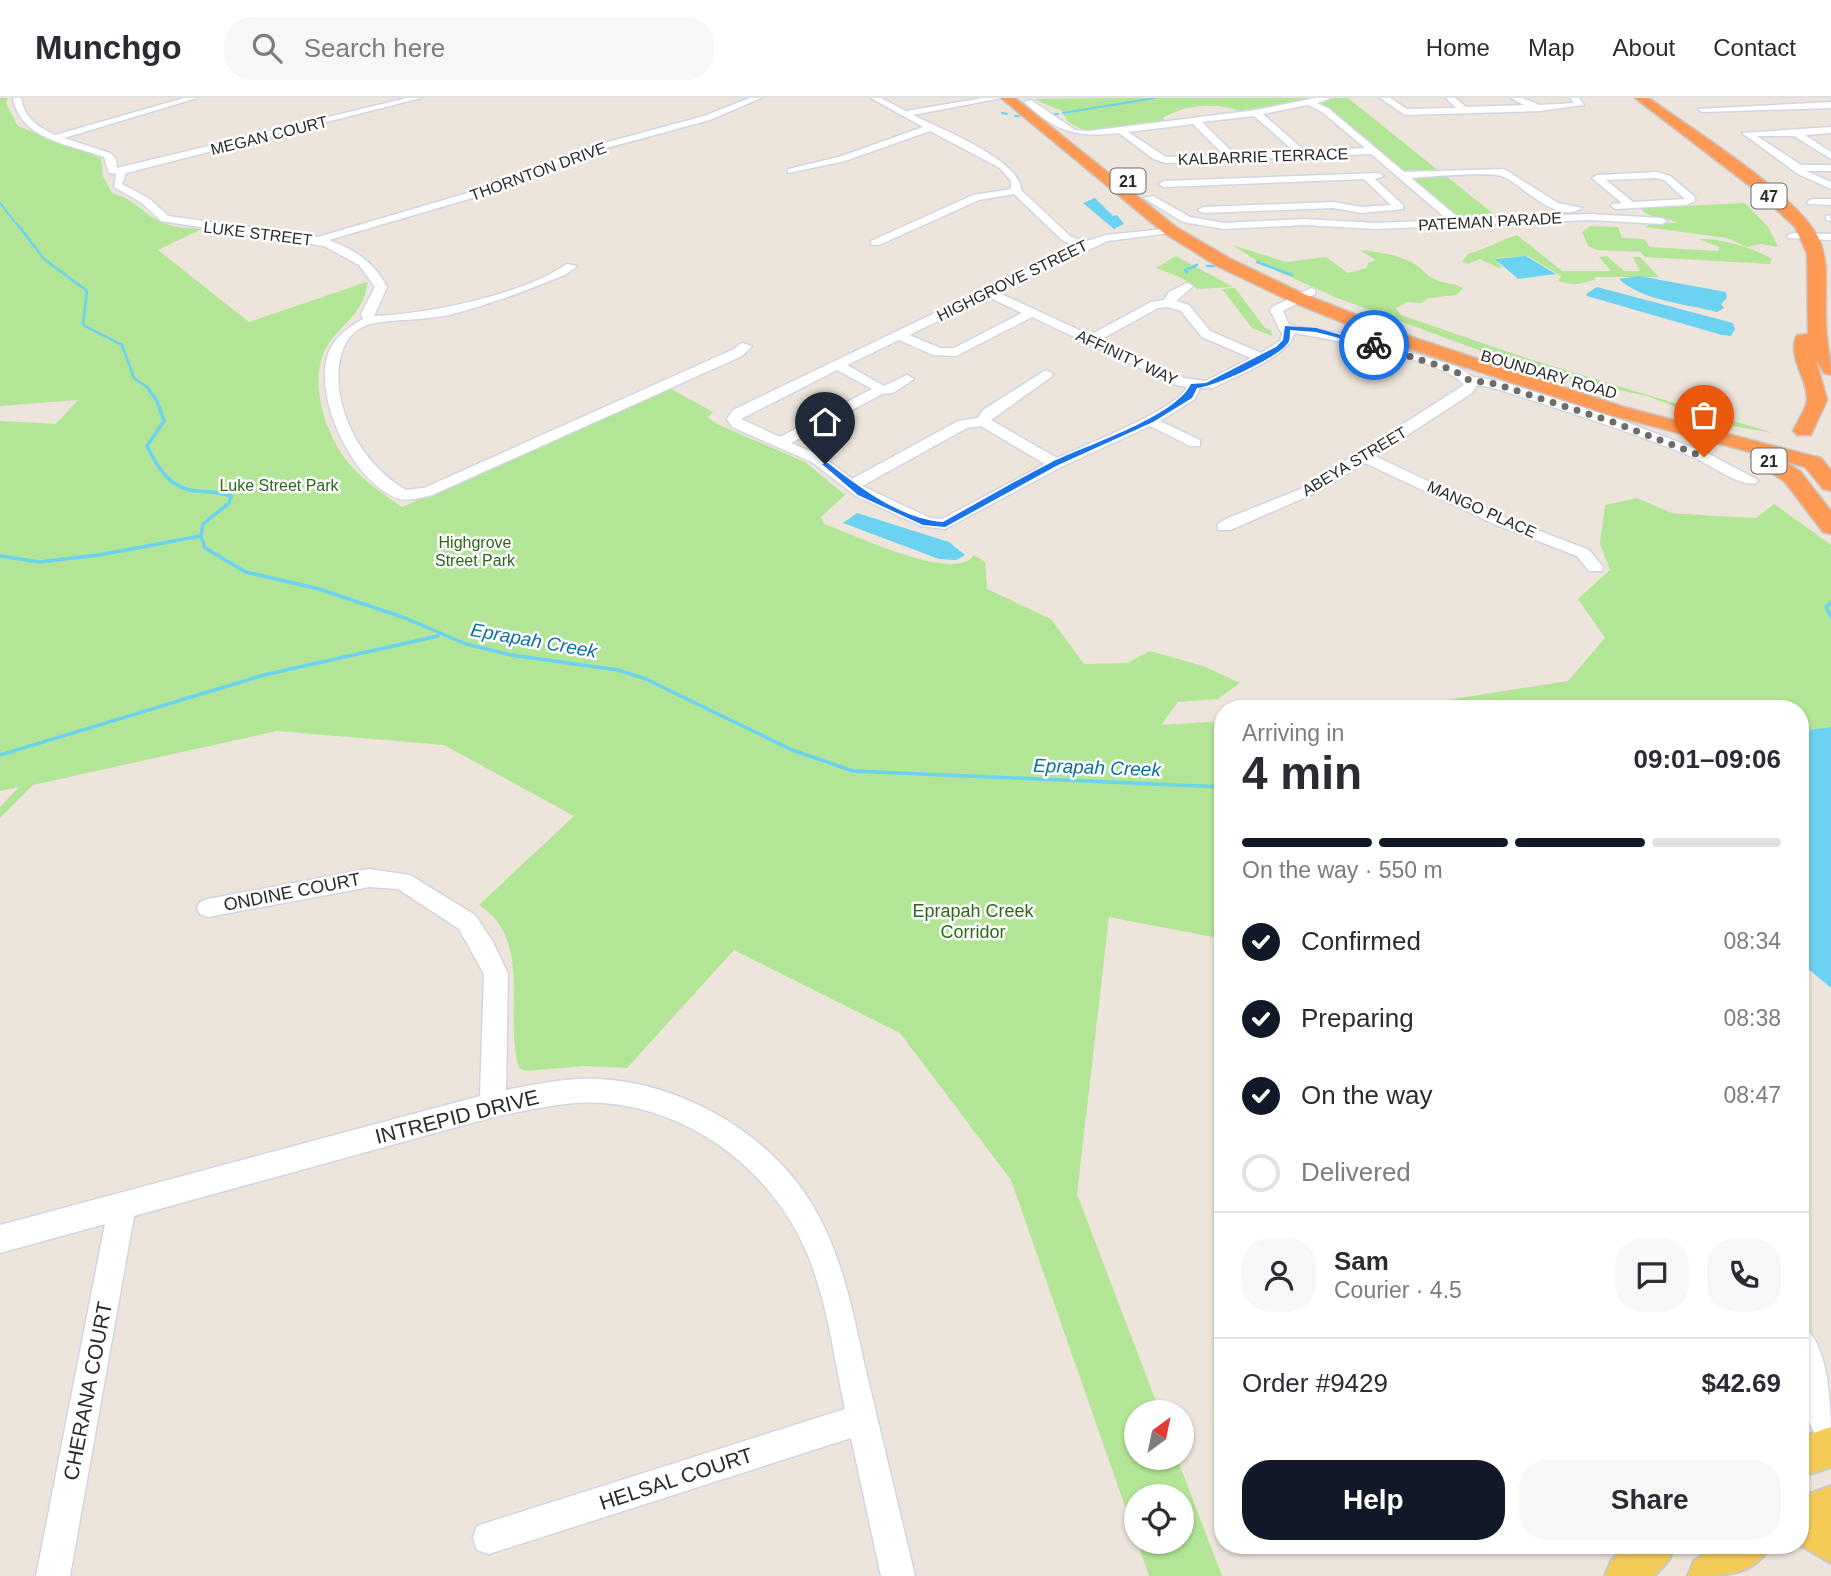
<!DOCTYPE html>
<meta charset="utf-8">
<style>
:root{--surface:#fff;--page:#f7f7f7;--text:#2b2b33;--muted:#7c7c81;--line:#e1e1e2;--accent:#111827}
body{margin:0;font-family:Helvetica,sans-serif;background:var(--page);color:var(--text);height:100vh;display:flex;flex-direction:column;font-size:26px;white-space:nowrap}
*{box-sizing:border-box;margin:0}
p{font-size:23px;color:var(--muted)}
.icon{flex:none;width:38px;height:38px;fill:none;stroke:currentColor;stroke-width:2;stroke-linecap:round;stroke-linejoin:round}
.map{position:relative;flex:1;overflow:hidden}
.drawer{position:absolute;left:1214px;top:602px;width:595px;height:854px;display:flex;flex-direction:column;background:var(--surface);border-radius:28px;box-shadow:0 2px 5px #0004}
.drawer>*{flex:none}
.needle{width:46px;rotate:33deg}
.fabs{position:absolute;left:1124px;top:1302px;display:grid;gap:14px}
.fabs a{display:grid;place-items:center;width:70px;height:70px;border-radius:50%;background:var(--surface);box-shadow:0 2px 5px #0004;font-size:35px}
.pin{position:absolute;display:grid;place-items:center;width:60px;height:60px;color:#fff;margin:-72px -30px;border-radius:50% 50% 50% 0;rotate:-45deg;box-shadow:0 0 7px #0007}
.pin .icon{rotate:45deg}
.courier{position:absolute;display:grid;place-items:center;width:70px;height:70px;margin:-35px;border:5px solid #1a73e8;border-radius:50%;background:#fff;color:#222;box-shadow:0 2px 9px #0007}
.summary em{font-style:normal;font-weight:800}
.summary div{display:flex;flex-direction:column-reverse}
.summary{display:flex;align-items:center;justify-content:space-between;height:119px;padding:0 28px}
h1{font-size:46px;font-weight:800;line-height:52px}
.bar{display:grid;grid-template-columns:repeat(4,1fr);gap:10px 7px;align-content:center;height:84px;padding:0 28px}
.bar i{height:9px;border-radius:5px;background:var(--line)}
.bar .active{background:var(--accent)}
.bar p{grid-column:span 4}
.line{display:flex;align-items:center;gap:18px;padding:0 28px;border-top:2px solid var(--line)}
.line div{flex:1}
.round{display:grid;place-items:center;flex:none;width:74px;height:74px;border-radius:28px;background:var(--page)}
ol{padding:0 28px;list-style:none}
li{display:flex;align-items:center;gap:21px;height:77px}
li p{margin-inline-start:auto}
li .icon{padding:7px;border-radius:50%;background:var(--accent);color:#fff;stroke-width:4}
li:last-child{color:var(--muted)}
li i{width:38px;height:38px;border:4px solid var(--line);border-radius:50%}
.action{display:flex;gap:14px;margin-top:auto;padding:14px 28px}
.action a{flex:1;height:80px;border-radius:28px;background:var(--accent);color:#fff;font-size:28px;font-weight:800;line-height:80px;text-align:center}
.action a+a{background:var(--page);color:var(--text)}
header{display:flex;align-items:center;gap:42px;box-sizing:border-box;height:98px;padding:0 35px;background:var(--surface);border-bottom:2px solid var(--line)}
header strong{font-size:33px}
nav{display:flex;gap:38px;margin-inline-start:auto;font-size:24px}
.search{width:490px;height:63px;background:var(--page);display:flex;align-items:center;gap:18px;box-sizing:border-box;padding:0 24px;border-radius:28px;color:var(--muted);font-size:26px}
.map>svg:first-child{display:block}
.green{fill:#b3e596}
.water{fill:#6bd2f2}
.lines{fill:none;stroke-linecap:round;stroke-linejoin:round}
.stream-far2{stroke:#6bd2f2;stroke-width:2}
.stream-far1{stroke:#6bd2f2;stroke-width:2.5}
.stream{stroke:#6bd2f2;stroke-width:3.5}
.minor-casing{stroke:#d1d5e3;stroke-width:3}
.major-casing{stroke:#c8c8c8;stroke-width:4}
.highway-casing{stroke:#c8c8c8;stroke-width:3}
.minor{fill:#fff;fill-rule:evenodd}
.major{fill:#f5cb58;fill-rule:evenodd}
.highway{fill:#ff9954;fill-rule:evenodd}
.route{fill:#1a73e8}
.done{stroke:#6e6b68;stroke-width:7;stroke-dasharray:0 12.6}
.labels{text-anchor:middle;stroke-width:5;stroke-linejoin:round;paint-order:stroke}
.far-street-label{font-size:16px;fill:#2a2a2a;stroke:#fff}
.shield{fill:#fff;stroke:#6a6a6a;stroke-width:2}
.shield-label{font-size:16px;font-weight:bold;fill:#2a2a2a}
.far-park-label{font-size:16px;fill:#2b6918;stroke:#fff}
.street-label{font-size:18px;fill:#2a2a2a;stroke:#fff}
.park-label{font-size:18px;fill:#2b6918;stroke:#fff}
.water-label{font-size:19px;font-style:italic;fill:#09709f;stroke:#fff}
.near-street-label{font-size:21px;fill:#2a2a2a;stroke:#fff}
</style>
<header>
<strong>Munchgo</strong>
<div class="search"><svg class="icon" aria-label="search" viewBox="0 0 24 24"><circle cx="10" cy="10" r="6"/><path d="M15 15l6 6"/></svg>Search here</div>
<nav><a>Home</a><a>Map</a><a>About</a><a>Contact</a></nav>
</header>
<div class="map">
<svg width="1831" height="1478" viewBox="0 0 1831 1478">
<rect width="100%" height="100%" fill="#ede5db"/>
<g class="green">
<path d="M0,0H8L6,5L18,28L101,60L103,78L112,95C137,102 139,113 159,123C172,130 188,130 202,131L158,152L249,224L367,184C366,212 344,224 329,245C305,279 326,341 352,369C366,385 385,397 402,409L666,290L671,291L713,314L708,319L715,325L805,364L845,397L821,419L824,426C853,436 955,486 974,457L985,464L987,491L1051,521L1084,566L1127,565L1150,553L1203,568L1240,585L1218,601L1178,604L1161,627L1223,623V841L1109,819L1077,1096L1160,1314H1136V1360H1177L1222,1478H1149L1137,1444H1181V1398H1136V1440L1011,1082L900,935L734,852L627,970L584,968L526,973L519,970C503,917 534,842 479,807L574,718L444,647L277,633L33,687L0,720V709L19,689L0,693V323L56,326L78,302L0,308Z"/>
<path d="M1112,0H1314L1239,13C1215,4 1184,7 1163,20L1165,23L1085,33L1068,24L1062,13L1034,1Z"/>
<polygon points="1335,0 1348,0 1439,73 1400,72 1319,6"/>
<polygon points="1443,76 1494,116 1456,118 1410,80"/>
<path d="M1745,105L1769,130L1778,149L1761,146L1747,149L1727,140L1645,129L1652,125H1677C1665,117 1650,122 1640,110Z"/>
<path d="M1590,128L1618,129L1622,140L1644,141L1650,149L1718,153L1719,149L1699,141C1721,140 1754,150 1772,161L1770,166L1645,159L1640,154L1597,152L1588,148L1582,134Z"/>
<path d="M1517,137L1562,173H1611L1599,159L1607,158L1624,173H1640L1633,159H1640L1659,179H1594L1595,182C1580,186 1574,188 1558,183L1561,178L1528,158L1496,160L1502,169L1499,170L1480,161L1468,166L1462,164L1468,156C1486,151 1499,143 1517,137Z"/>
<path d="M1232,147L1286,164L1326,159L1348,175L1367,170L1368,165L1376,162L1360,152C1378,154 1404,157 1419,169C1425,174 1428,179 1437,182C1446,186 1454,185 1463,190L1457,197L1428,200L1422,205L1407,204L1396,210L1401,217L1526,260L1773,335L1721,326L1647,298L1577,283L1492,257L1337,200L1262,166Z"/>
<polygon points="1176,158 1233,189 1197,191 1182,180 1156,170"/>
<polygon points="1235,190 1265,230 1271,232 1272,238 1252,230 1222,191"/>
<polygon points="1637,400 1672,415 1715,418 1756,420 1774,406 1831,447 1831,629 1801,633 1801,611 1390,611 1568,583 1605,540 1578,501 1610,472 1600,446 1605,407"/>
</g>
<g class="water">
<polygon points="1095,100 1113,118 1117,117 1124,126 1114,131 1083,105"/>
<polygon points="1526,158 1556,176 1518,181 1495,161"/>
<path d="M1639,178L1726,194L1727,200L1721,206L1724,210L1717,214C1687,206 1642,203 1619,181Z"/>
<polygon points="1597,189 1733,225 1735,231 1731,238 1722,237 1587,198 1586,196"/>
<polygon points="857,415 949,444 965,457 956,462 939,461 843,425"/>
<polygon points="1831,629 1831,889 1830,889 1806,869 1801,869 1801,633"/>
</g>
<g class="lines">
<g class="stream-far2">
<polyline points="1002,15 1007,16"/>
<polyline points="1063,15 1155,0"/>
<polyline points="1053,16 1058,16"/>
<polyline points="1015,18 1019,18"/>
<polyline points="0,105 19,129"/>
</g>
<g class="stream-far1">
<polyline points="18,127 44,161 87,193 83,227 122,247 134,280 148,290"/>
<polyline points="1257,164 1292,177"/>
<polyline points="1207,168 1215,168"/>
<polyline points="1187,174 1185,172 1197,167"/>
</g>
<g class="stream">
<path d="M147,289L157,303L164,323L147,348C158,371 171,392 198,393C210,394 220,394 231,398L229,405L203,426L201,438L205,450L246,474L319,491L405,520L466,546L511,557L618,572L646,581L792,652L853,673L1223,689"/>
<polyline points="0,458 39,464 99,457 201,438"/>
<polyline points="1831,505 1826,509 1831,519"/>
<polyline points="0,657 264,577 438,538"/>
</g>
<g class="minor-casing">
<g id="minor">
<path d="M13,0H21C25,21 37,28 55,37L184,0H197L64,40L110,55L116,61L117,70L407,0H421L126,75L122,86L150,101L168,118L318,139L471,94L578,52L704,18L750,0H761L710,22L584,56L479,98L329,142C355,152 374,164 387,189L374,218C428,216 522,197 567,166L577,168L565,177C527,192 489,207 449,217C424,222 399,221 374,225C335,233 334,280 343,310C353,344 375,374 406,392L424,390L732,252L742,245L752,248L742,258L432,397C423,399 409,403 400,401C355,387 315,304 327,260C331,242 348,229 363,221L361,216L375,189L359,167L324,148L161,123L142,105L114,89L116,76L109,75L104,59C70,46 20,42 13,0Z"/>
<path d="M871,0H881L906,13L983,0H1002L913,17C939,30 1021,62 1021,92L1070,138L1084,144L1106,137L1174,130V134L1170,135L1108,143L997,194L1090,237L1151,204L1164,202L1169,194L1187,185L1193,188L1176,203L1189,207L1210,233L1261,255L1280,243L1282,236L1270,212L1272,209L1311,190L1315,192V196L1283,213L1289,227L1357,238L1458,269L1473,279L1501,283L1621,322L1709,356L1758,382L1756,385C1739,389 1713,368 1697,361C1631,333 1562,312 1494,290L1477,287L1472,295L1375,358L1506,420L1589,452L1603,469L1601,473H1589L1577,458L1494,426L1365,365L1313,396L1230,432H1218V426L1228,420L1303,390L1464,287C1444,261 1329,241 1294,235C1292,257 1233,279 1213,290H1200L1195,301L1160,323L1200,342V348H1190L1150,328L1061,369L945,431L921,428L856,398L812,364L732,329L727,321L733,312L1074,148L1062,142L1014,96L979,102L879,147H871V143L973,97L1011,91V83L1000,70L930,33L845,63L788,75V71L839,59L923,29ZM988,199L1022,215L954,250H940L909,237ZM1168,209L1181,213L1202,239L1251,260L1206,283L1184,280L1100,242L1158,210ZM1032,219L1176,287L1187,289C1178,311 1083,348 1057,360L991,322L1051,279L1053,276L1046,272L983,312L978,320L958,323L852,381L822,358L791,345L882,296L893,295L914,281L907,277L884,288L847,267L899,242L933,257L956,258ZM837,272L872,291L780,339L741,321ZM981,328L1045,366L942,421L930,420L862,388L967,330Z"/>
<path d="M1315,0H1331L1317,5L1328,10L1404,74L1504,71L1558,105L1582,110C1557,127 1525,89 1504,79C1493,73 1428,79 1411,80L1460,121L1590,116L1662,120L1667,123L1662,126L1590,122L1375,131L1304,127L1224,131L1183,124L1144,100L1153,98L1190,119L1224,125L1304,121L1375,125L1448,122L1371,56L1165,65L1152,60L1119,35C1075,40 1057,34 1024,4L1031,2L1075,32L1089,33L1256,12ZM1308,7L1322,14L1365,50L1305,53L1263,16ZM1254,18L1295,54L1234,56L1202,24ZM1193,26L1224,57L1166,59L1128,34Z"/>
<polygon points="1380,0 1390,0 1407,11 1456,10 1446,0 1455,0 1466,9 1524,7 1511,0 1522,0 1540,7 1574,5 1570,0 1579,0 1584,7 1539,13 1405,17"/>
<polygon points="1831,4 1831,10 1702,14 1698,11"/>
<polygon points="1831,29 1831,35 1805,37 1831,54 1831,61 1794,38 1757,38 1801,67 1831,67 1831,73 1806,73 1831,84 1831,91 1798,76 1742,35"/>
<path d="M1657,74L1670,78L1695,99V103L1686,107L1616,111L1611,108L1612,106L1622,105L1592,80L1597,77ZM1656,80L1664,82L1685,101L1633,104L1606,82Z"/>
<polygon points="1379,75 1384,78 1375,81 1403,107 1403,111 1362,115 1333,110 1203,115 1198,112 1203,109 1333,104 1362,109 1391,107 1364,81 1164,89 1159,86 1164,83"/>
<polygon points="1812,101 1831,101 1831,107 1808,106 1807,104"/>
<polygon points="1830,117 1831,123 1826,122 1826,118"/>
<polygon points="1792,135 1831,136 1831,142 1788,140 1787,138"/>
<path d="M369,771L410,777L475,817L493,844L508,876L506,992C537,986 569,979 600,981C686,986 776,1039 817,1115C845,1166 854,1221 867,1277C883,1344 899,1411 915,1478H881L851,1340L489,1456L477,1452L473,1440L477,1428L489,1424L845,1311C835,1265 829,1215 813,1171C782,1081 699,1013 604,1005C567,1002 529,1012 493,1019L134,1118L70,1478H36L105,1126L0,1155V1127L480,998L484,876L459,831L398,791L369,789L208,819L200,816L197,810L200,804L208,801Z"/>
<path d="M1801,1227C1831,1245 1831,1315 1831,1353L1820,1348L1801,1306Z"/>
</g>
</g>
<g class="major-casing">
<g id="major">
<polygon points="1831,1329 1831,1369 1801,1379 1801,1339"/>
<polygon points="1831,1388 1831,1465 1800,1447 1801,1399"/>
<polygon points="1626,1447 1675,1447 1669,1462 1654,1478 1605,1478 1611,1463"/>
<path d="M1715,1447H1771C1754,1478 1724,1478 1688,1478L1694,1463Z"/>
</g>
</g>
<g class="highway-casing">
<g id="highway">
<polygon points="1001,0 1015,0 1176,129 1229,160 1304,196 1412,239 1624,309 1821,360 1831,372 1831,393 1823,391 1805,369 1784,363 1800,373 1831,413 1831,436 1823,434 1784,383 1754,364 1751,359 1754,355 1610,317 1398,247 1292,204 1217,168 1164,135"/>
<path d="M1635,0H1649C1693,32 1794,94 1818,139C1831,165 1824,197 1826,224C1826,242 1831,258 1831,277L1824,275L1816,262L1827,302L1811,337H1797L1793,333C1797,324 1806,311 1807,302C1808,281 1786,257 1797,237L1808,236L1807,156L1795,129L1755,92Z"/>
</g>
</g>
<use href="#minor" class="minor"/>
<use href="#major" class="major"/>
<use href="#highway" class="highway"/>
</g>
<path class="route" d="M1285,228L1316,230L1377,247L1374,249L1316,234L1290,232C1290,233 1290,242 1289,243C1283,258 1213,289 1197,290L1192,300L1153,324L1058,367L945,429L923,427L858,397L822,366L828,365C860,390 901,421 943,424C979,404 1015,383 1052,364C1087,347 1175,319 1191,286L1206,285L1276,249L1283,242Z"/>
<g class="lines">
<polyline class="done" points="1374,247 1453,272 1469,282 1496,286 1616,325 1704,359"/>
</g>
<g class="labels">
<g class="far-street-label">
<text transform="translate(269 37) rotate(-14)" y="6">MEGAN COURT</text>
<text transform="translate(1263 58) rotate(-2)" y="6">KALBARRIE TERRACE</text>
<text transform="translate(538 73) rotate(-20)" y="6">THORNTON DRIVE</text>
<text transform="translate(1490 123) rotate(-3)" y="6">PATEMAN PARADE</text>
<text transform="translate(258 135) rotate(7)" y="6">LUKE STREET</text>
<text transform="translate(1012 182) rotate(-26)" y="6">HIGHGROVE STREET</text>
<text transform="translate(1127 259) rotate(25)" y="6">AFFINITY WAY</text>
<text transform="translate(1549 276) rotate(16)" y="6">BOUNDARY ROAD</text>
<text transform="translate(1354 363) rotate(-31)" y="6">ABEYA STREET</text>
<text transform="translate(1482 411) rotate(24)" y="6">MANGO PLACE</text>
</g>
<g class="shield">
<rect x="1110.5" y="70.5" width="35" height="25" rx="5"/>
<rect x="1751.5" y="85.5" width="35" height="25" rx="5"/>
<rect x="1751.5" y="350.5" width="35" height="25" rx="5"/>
</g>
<g class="shield-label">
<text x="1128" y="89">21</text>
<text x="1769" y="104">47</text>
<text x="1769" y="369">21</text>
</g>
<g class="far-park-label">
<text x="279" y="393">Luke Street Park</text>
<text x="475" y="450">Highgrove<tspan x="475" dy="18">Street Park</tspan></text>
</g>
<g class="street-label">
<text transform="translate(292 794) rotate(-11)" y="6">ONDINE COURT</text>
</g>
<g class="park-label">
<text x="973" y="819">Eprapah Creek<tspan x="973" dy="21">Corridor</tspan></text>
</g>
<g class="water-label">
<text transform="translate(534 542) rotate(10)" y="7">Eprapah Creek</text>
<text transform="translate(1097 669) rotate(2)" y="7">Eprapah Creek</text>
</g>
<g class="near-street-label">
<text transform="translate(457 1019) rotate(-14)" y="7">INTREPID DRIVE</text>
<text transform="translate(88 1293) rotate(-79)" y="7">CHERANA COURT</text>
<text transform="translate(676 1381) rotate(-18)" y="7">HELSAL COURT</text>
</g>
</g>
</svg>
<div class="fabs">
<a><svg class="needle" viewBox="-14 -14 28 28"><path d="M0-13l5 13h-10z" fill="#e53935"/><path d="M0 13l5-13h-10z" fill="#7c7c81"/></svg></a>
<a><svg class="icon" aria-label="locate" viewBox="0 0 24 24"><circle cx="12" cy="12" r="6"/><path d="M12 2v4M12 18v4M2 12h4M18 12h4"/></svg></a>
</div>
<div class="pin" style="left:1704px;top:359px;background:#ea580c"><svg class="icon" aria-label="bag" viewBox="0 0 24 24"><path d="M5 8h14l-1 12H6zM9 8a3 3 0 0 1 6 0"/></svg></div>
<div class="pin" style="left:825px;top:366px;background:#1f2937"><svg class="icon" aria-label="home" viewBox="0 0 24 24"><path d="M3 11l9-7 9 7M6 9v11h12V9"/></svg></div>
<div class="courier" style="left:1374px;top:247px"><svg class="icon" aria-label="bike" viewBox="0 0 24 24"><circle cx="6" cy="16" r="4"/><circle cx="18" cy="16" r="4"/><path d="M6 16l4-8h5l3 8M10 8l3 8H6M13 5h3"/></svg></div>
<section class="drawer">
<div class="summary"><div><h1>4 min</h1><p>Arriving in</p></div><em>09:01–09:06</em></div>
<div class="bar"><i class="active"></i><i class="active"></i><i class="active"></i><i></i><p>On the way · 550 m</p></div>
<ol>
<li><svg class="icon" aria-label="check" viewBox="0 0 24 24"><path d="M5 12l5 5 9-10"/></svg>Confirmed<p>08:34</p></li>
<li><svg class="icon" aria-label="check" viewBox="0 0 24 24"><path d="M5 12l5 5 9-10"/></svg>Preparing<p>08:38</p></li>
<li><svg class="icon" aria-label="check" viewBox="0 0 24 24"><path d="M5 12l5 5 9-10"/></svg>On the way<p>08:47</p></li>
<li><i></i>Delivered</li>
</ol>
<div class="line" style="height:126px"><a class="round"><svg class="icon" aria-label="person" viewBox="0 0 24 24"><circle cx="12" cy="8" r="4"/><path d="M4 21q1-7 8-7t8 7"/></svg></a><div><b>Sam</b><p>Courier · 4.5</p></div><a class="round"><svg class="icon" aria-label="chat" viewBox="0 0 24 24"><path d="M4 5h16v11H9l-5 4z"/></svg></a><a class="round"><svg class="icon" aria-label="phone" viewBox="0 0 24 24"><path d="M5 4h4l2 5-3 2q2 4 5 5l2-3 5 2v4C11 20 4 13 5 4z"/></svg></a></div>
<div class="line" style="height:91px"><div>Order #9429</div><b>$42.69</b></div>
<div class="action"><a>Help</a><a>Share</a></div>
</section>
</div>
